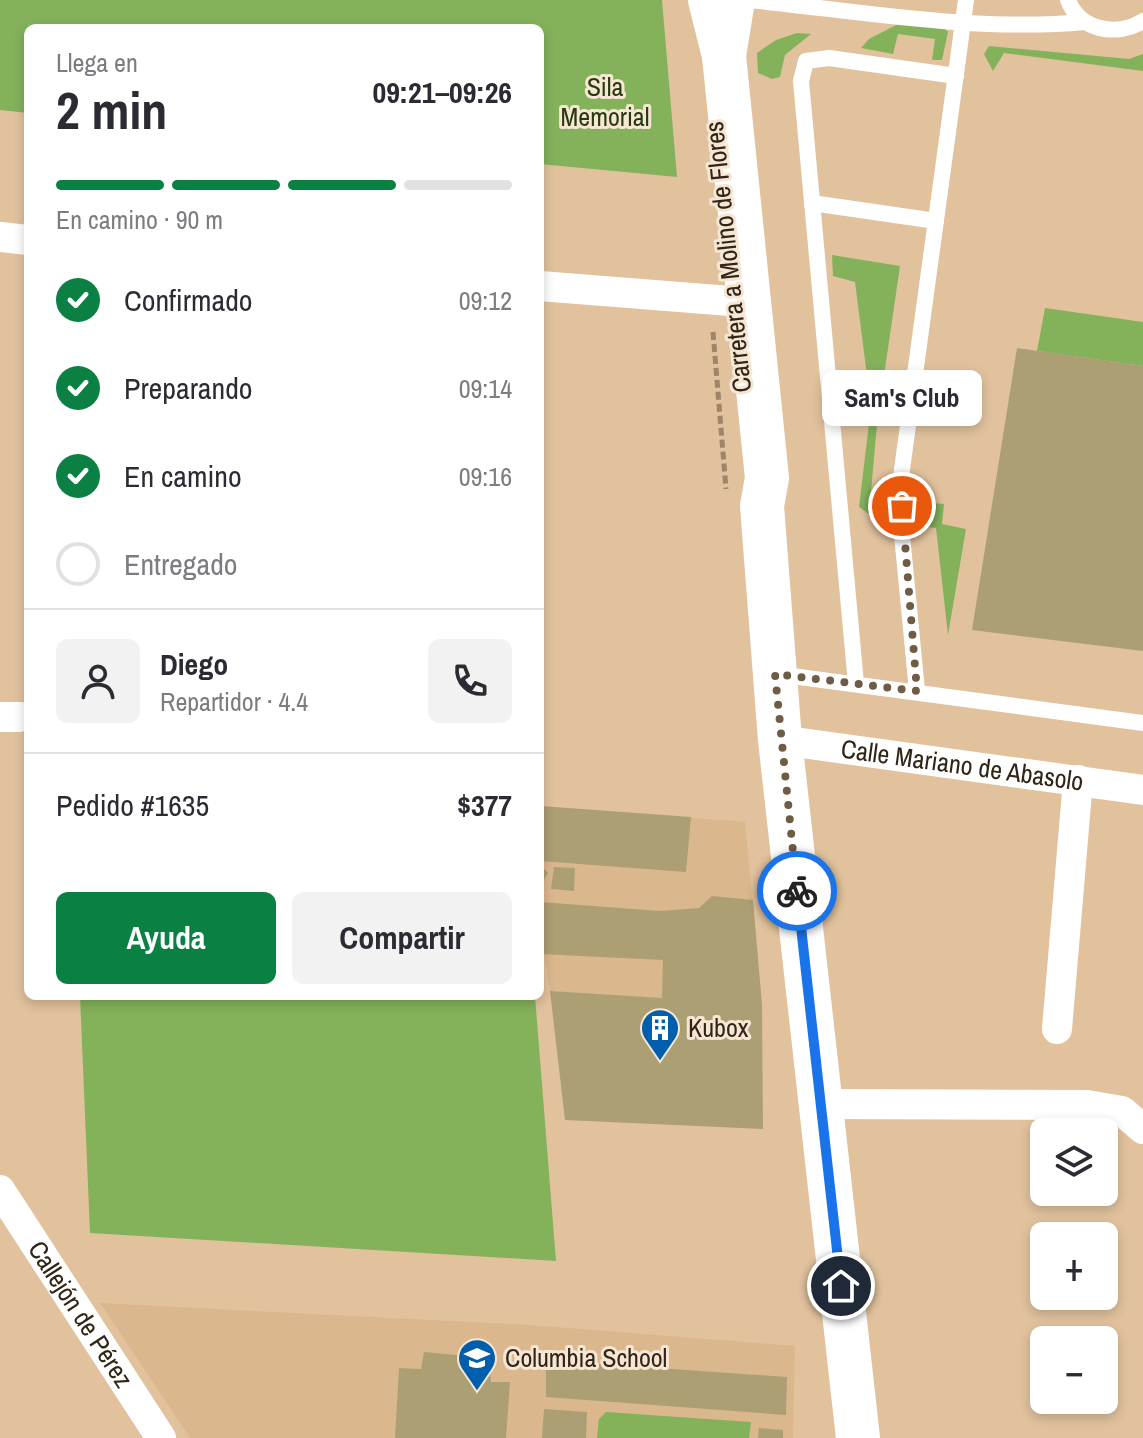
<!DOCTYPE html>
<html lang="es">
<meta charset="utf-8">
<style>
:root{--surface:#fff;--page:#f2f2f3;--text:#2b2b33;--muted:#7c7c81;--line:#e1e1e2;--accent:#0b8043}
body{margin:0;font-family:"Archivo Narrow",sans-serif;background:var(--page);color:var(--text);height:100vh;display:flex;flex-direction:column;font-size:30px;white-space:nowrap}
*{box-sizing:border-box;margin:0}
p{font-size:26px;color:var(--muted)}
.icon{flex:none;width:44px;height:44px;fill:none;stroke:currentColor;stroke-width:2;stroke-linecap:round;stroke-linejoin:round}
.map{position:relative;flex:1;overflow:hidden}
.sheet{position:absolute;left:24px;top:24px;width:520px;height:976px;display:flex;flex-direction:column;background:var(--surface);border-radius:12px;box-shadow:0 4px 12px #0003}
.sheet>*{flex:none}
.tools{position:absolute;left:1030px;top:1118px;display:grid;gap:16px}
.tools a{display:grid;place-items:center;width:88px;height:88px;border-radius:12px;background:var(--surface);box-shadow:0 4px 12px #0003;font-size:40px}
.pin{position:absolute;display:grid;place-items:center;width:68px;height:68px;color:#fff;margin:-34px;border:4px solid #fff;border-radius:50%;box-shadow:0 2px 8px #0007}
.courier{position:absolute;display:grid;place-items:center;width:80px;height:80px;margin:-40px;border:6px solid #1a73e8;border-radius:50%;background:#fff;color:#222;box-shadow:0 2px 10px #0007}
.bubble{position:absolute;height:56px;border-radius:12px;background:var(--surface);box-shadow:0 4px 12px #0003;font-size:26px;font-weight:700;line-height:56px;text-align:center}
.headline em{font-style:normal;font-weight:700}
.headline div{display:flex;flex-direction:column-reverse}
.headline{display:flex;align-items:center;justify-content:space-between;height:136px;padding:0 32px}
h1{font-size:52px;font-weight:700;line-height:60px}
.bar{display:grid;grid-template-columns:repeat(4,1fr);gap:12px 8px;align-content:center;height:96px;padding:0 32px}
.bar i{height:10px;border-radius:6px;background:var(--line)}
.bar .selected{background:var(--accent)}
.bar p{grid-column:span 4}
.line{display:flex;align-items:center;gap:20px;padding:0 32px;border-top:2px solid var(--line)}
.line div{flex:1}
.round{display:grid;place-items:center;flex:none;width:84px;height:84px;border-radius:12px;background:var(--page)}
ol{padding:0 32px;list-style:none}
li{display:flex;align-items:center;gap:24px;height:88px}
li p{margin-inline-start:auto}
li .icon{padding:8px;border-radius:50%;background:var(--accent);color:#fff;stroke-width:4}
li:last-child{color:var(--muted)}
li i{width:44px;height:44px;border:4px solid var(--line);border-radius:50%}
.button{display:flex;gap:16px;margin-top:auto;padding:16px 32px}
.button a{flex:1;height:92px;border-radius:12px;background:var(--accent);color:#fff;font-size:32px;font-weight:700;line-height:92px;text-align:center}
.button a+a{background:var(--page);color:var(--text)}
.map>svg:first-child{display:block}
.built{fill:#dbb78d}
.green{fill:#84b25b}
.building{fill:#ad9f74}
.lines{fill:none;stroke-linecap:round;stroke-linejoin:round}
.path{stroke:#9c8568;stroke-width:5;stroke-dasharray:8 4;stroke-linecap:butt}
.service{stroke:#fff;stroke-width:16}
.minor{stroke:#fff;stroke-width:30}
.secondary{stroke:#fff;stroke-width:44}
.primary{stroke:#fff;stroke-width:44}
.done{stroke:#6e5c45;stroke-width:8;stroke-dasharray:0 14.4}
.route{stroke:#1a73e8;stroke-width:10}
.labels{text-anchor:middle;stroke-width:6;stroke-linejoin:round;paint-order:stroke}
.park-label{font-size:26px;fill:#253a0e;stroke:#f6e6d3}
.street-label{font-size:26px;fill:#302516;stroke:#f6e6d3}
.poi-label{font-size:26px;fill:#302516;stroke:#f6e6d3;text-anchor:start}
</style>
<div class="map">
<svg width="1143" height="1438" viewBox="0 0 1143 1438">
<rect width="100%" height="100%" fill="#e1c29d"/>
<g class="built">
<polygon points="540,806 745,822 762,1005 550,991 544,954 540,954"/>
<polygon points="100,1303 530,1325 795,1346 793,1438 190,1438"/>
</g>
<g class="green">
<polygon points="0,0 662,0 677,177 540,164 540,28 28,28 28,113 0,110"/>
<polygon points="898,24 942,25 948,32 942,60 932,60 935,39 898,34 893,54 861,48 869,39"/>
<polygon points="797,33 811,34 785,55 780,77 772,79 758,73 757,53 776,40"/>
<polygon points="989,46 1129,59 1143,54 1143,71 1004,53 993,71 984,54"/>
<polygon points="832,255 900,266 877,424 869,514 859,507 871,407 855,282 833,276"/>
<polygon points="1045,308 1143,322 1143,366 1037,351"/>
<polygon points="920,502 944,504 942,524 966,529 948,635 936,528 918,526"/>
<polygon points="80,996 535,996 556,1261 90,1233"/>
<polygon points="606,1412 751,1422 749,1438 597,1438 599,1419"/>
</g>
<g class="building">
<polygon points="1017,348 1143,366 1143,651 972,630"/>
<polygon points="540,806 691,817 686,872 540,861"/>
<polygon points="540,865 548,873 540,887"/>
<polygon points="554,867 575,868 574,891 551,889"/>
<polygon points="712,896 753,900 762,1005 763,1129 565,1120 550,991 662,998 663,960 540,954 540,902 660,911 699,908"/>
<polygon points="424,1352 489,1358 491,1382 510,1382 506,1438 395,1438 399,1368 421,1369"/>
<polygon points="546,1360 787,1377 786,1415 546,1397"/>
<polygon points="544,1409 587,1412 586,1438 542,1438"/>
<polygon points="759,1428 783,1430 783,1438 758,1438"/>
</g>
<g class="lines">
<polyline class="path" points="713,332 726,489"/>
<g class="service">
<path d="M749,0C859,11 974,32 1085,22"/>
<path d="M1068,0C1080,31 1117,37 1143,21"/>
<polyline points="812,203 936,221"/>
<polyline points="777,674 1143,723"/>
<polyline points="856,684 801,81 806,61 829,58 956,76"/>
<polyline points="917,691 902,535 901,477 966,0"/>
</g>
<g class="minor">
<polyline points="0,237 28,240"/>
<polyline points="540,286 730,301"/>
<polyline points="0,717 20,717"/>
<path id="s1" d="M780,740L1143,790"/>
<polyline points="1057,1029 1078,780"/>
<polyline points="821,1104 1087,1105 1122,1111 1143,1129"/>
<path id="s2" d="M0,1190L161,1438"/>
</g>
<polyline class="secondary" points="710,0 724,56 767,478 762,506 780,740 858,1438"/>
<polyline class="primary" points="724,56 733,0"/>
</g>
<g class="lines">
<polyline class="done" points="797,891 775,674 917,691 902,506"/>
<polyline class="route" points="797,891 841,1286"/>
</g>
<defs>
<g id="building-pin" transform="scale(2)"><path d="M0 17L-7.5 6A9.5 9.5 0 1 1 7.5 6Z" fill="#005fac" stroke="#f6e6d3"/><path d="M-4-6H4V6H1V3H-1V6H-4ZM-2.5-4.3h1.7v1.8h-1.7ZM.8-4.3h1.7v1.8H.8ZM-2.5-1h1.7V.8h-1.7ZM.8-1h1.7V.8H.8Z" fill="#fff"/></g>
<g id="school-pin" transform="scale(2)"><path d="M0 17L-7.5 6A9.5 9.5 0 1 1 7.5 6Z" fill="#005fac" stroke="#f6e6d3"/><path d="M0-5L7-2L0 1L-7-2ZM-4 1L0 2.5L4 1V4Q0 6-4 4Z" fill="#fff"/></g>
</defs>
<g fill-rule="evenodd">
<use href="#building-pin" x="660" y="1028"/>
<use href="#school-pin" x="477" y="1358"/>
</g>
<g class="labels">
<g class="park-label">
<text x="605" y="96">Sila<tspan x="605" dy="30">Memorial</tspan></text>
</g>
<g class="street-label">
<text transform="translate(728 257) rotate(-96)" y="9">Carretera a Molino de Flores</text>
<text dy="9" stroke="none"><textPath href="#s1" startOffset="184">Calle Mariano de Abasolo</textPath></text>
<text dy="9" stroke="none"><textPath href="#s2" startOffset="148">Callejón de Pérez</textPath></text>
</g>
<g class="poi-label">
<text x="688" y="1037">Kubox</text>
<text x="505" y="1367">Columbia School</text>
</g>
</g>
</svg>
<div class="tools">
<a><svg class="icon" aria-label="layers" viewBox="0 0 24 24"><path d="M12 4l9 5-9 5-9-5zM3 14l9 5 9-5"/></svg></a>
<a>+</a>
<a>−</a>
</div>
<div class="pin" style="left:902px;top:506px;background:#ea580c"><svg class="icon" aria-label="bag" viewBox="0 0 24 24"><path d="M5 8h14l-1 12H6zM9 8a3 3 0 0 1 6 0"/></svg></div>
<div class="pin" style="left:841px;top:1286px;background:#1f2937"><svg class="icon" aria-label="home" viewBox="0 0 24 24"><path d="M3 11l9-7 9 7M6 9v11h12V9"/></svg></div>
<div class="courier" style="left:797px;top:891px"><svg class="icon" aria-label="bike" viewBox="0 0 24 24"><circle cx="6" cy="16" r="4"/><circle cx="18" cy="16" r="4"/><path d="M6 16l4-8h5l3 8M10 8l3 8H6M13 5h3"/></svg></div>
<div class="bubble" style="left:822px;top:370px;width:160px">Sam's Club</div>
<section class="sheet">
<div class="headline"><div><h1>2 min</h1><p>Llega en</p></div><em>09:21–09:26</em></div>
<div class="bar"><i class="selected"></i><i class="selected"></i><i class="selected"></i><i></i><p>En camino · 90 m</p></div>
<ol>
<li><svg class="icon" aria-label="check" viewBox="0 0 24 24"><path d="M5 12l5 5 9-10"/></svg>Confirmado<p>09:12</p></li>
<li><svg class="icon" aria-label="check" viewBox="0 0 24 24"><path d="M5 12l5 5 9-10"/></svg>Preparando<p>09:14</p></li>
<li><svg class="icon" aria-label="check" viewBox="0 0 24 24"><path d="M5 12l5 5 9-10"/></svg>En camino<p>09:16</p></li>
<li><i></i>Entregado</li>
</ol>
<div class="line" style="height:144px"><a class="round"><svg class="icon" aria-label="person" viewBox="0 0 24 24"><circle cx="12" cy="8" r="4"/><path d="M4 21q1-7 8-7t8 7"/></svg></a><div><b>Diego</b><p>Repartidor · 4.4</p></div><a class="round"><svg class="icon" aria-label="phone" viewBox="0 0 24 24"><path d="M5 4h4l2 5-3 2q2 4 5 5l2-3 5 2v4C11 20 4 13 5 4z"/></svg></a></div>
<div class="line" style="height:104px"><div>Pedido #1635</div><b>$377</b></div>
<div class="button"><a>Ayuda</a><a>Compartir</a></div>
</section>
</div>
